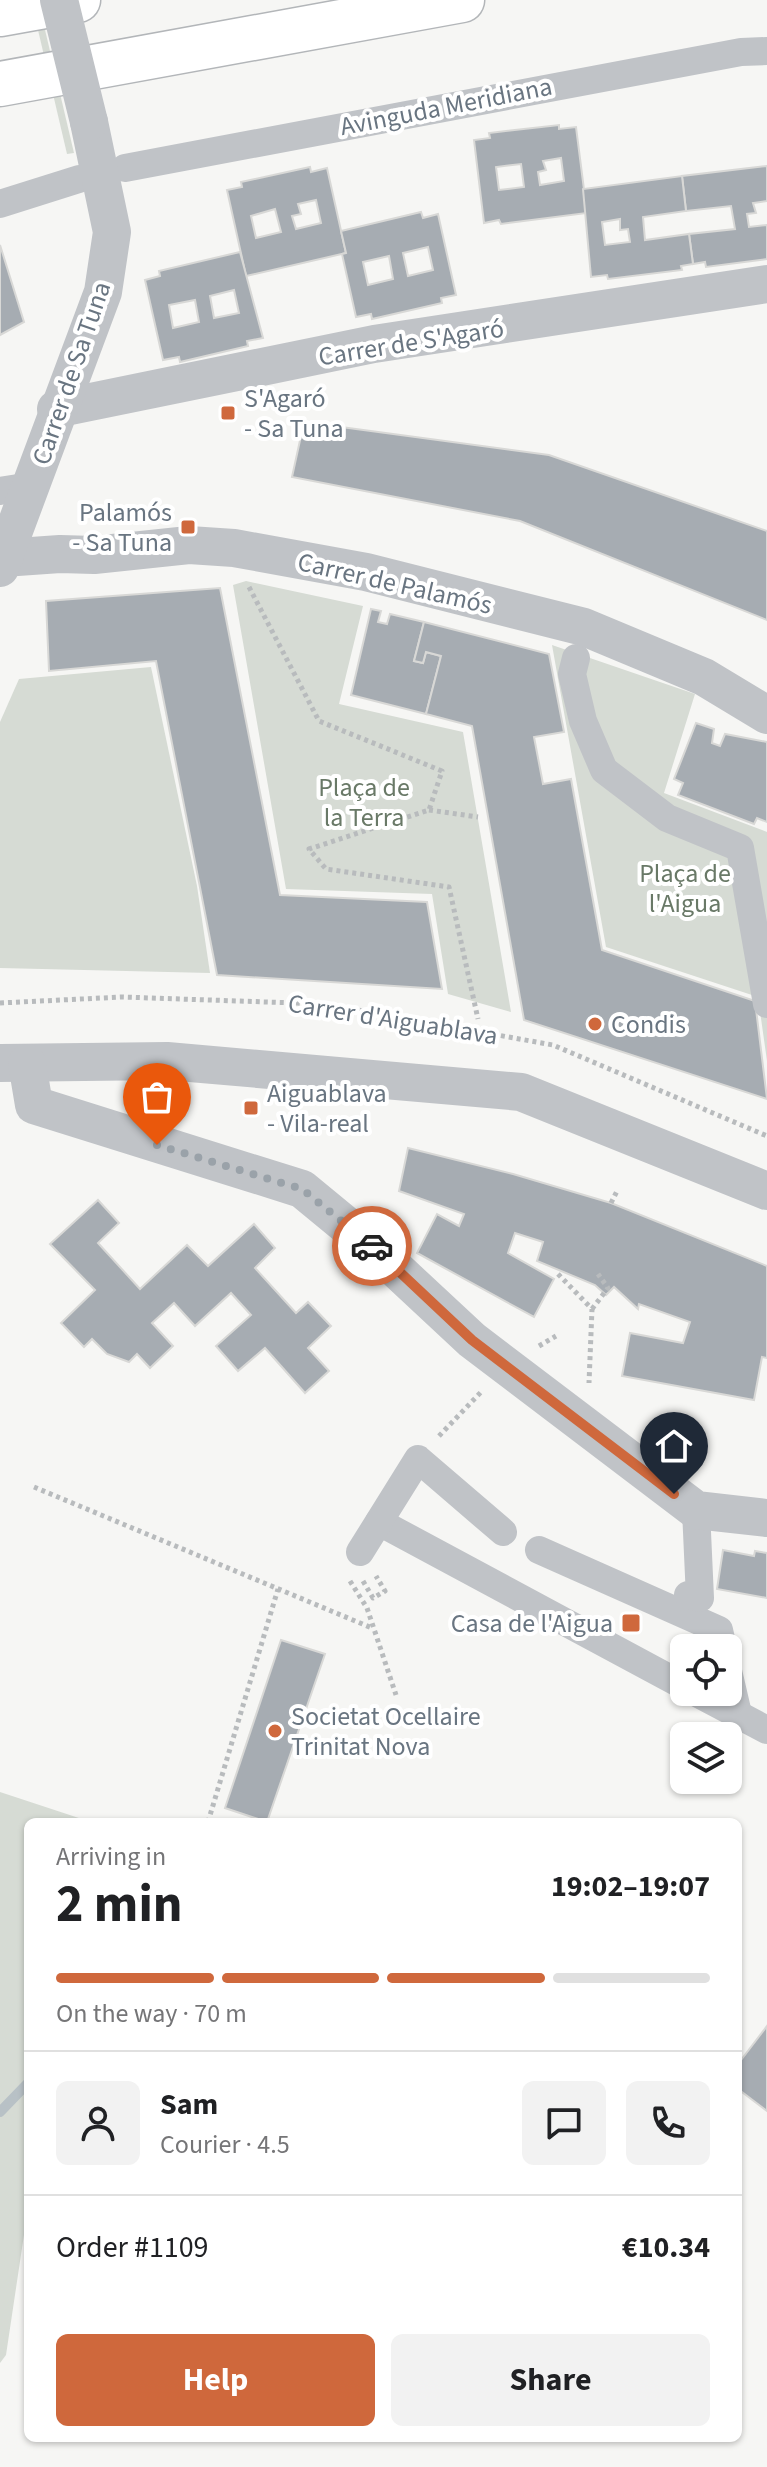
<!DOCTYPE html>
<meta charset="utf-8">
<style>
:root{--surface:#fff;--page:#f2f2f2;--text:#202124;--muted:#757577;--line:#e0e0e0;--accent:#cf683c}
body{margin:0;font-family:"Source Sans 3",sans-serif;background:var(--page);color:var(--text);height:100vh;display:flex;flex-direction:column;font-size:30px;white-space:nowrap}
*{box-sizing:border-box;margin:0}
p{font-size:26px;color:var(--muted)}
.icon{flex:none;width:44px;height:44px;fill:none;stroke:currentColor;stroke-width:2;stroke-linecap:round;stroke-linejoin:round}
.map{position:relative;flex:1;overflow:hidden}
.panel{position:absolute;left:24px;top:1818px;width:718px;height:624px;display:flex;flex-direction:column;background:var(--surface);border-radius:12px;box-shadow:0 2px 6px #0004}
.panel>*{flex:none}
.tools{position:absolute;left:670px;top:1634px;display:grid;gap:16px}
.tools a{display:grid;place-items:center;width:72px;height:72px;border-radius:12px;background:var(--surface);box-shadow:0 2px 6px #0004;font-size:40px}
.pin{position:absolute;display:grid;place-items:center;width:68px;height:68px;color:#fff;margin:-82px -34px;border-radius:50% 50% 50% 0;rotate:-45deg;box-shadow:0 0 8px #0007}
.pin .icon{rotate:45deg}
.courier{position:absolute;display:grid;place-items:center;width:80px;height:80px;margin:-40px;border:6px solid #cf683c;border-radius:50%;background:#fff;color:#222;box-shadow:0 2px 10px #0007}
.headline em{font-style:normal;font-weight:700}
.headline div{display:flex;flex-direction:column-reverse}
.headline{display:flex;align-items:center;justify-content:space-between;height:136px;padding:0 32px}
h1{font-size:52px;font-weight:700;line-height:60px}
.bar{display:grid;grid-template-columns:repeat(4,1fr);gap:12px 8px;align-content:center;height:96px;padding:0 32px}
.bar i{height:10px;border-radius:6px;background:var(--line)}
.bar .selected{background:var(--accent)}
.bar p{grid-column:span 4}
.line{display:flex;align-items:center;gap:20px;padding:0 32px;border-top:2px solid var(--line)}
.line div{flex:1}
.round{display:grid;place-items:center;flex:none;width:84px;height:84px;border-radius:12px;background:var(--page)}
.button{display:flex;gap:16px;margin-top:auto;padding:16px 32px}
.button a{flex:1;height:92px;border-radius:12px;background:var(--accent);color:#fff;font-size:32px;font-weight:700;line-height:92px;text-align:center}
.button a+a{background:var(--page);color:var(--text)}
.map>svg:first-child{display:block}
.green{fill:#d6dbd4}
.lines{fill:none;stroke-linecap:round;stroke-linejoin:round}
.stream{stroke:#b8c1c6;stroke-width:10}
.building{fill:#a6acb2;stroke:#d8d8d6;stroke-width:2;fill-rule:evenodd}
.trunk-casing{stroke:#b3b6b9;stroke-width:47}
.path{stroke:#b8bbbd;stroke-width:5;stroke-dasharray:4 4;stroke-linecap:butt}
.pedestrian{stroke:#c0c3c7;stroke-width:28}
.minor{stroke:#c0c3c7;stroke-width:38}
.trunk{stroke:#fff;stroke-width:44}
.minor-bridge{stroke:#c0c3c7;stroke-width:38}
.done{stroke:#9aa2a9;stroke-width:8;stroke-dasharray:0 14.4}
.route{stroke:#cf683c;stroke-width:10}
.poi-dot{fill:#cf683c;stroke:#fff;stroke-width:3}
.labels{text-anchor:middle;stroke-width:8;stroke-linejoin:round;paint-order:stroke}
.street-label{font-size:26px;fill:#697581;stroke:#fff}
.poi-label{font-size:26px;fill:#697581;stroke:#fff;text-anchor:start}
.park-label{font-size:26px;fill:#697967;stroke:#fff}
</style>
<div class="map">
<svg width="767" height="2467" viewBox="0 0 767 2467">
<rect width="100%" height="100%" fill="#f6f6f4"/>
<g class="green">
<polygon points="31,0 38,0 74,153 67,154"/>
<polygon points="246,581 363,606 339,704 463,732 511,1012 448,994 432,894 286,889 233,585"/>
<polygon points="552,645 695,694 664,793 767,832 767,1061 758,997 606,947"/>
<polygon points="151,667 197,886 210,973 0,968 0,722 19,679"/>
<polygon points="0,1792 91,1822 28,1822 28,2208 6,2355 0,2363"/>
</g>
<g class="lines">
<polyline class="stream" points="0,2112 28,2083"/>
</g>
<g class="building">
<path d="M559,125V129L576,127L587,213L501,224L499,220L484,223L474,140L490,138L489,133ZM561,158L564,181L540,185L538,172L546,170L543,161ZM521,164L524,187L499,190L496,167Z"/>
<polygon points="767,166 767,201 753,203 756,213 747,214 749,227 767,225 767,259 706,267 705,262 693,264 689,234 735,229 731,206 686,211 682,176"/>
<path d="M310,167L311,172L327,168L346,253L246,276L227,190L242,187L241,182ZM316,200L321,223L296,229L292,216L301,214L298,204ZM275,209L281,232L256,238L251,216Z"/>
<path d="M682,176L686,211L643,217L645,240L689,234L693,264L681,266L682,270L608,279L607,275L591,277L583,189ZM620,219V230L628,229L630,242L605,245L602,222Z"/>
<path d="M421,212L423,218L438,214L456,295L441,298L442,303L372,319L371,314L356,317L342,254L346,253L341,231ZM428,247L433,270L408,276L403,253ZM389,256L393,279L368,285L363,262Z"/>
<polygon points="0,245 24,322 0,335"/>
<path d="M240,252L263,338L247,341L248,346L180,362L179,357L163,360L145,280L160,276L159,271ZM234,290L239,313L214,318L210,296ZM195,300L199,322L173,328L169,305Z"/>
<polygon points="304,422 549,455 767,531 767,620 520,521 292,477"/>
<polygon points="220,588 280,895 427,902 442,989 217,975 156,661 49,671 46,601"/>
<polygon points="371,609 381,611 378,622 387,624 390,614 424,622 414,661 423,663 426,652 441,656 426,714 351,695"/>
<polygon points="424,622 549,654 564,732 534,737 543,784 571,779 602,950 755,1001 767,1099 524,1020 472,726 426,714 441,656 426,652 423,663 414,661"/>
<polygon points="696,723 714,729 712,743 720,746 725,734 767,742 767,822 757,818 754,824 678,795 683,783 674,779"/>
<polygon points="408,1148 513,1174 611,1203 767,1266 767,1358 762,1357 754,1400 622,1376 630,1333 683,1343 690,1322 639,1304 638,1309 614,1287 606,1295 595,1285 537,1261 543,1242 515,1233 508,1253 554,1279 534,1317 417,1253 437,1214 459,1226 464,1214 399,1191"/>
<polygon points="98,1200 119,1223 98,1243 140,1289 187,1245 208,1266 254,1224 275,1248 255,1268 296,1313 308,1302 331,1326 308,1348 329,1371 305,1393 265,1348 238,1371 216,1346 251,1315 231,1293 195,1326 174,1303 152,1323 173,1346 150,1368 137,1354 129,1362 107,1354 92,1339 84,1347 61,1323 95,1290 50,1244"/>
<polygon points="723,1550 754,1556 755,1551 767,1553 767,1598 717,1589"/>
<polygon points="281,1640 325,1654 267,1822 225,1808"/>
<polygon points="767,2026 767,2111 738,2089 738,2064"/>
</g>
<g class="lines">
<g class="trunk-casing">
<g id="trunk">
<polyline points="0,14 78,0"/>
<polyline points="0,84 462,0"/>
</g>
</g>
<g class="path">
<polyline points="249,587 319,721 442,771 429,810 309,849 326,869 449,887 478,1019"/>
<polyline points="429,810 478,817"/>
<polyline points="0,1003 122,997 325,1004 553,1045 767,1136"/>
<polyline points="611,1203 618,1189"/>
<polyline points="558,1274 592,1309 589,1383"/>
<polyline points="592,1309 608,1288 598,1274"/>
<polyline points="539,1346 556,1336"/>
<polyline points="439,1436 482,1391"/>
<polyline points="34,1487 372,1628"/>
<polyline points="350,1581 367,1608 396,1695"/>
<polyline points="363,1581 373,1598 385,1591 376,1576"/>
<polyline points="208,1822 278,1589"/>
</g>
<g class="pedestrian">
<polyline points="125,168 741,52 767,51"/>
<polyline points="0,204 79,179"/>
<polyline points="0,491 31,486"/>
<polyline points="576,658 572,674 583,721 604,770 667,818 740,848 767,1004"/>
<polyline points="379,1522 684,1686"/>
<polyline points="539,1550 719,1630 723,1648"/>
<polyline points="360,1552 418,1459 503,1532"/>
<polyline points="688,1595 700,1598 696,1510"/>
<polyline points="728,1671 738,1714"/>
<polyline points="695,1692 767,1730"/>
</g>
<g class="minor">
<polyline points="56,409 374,344 767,284"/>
<polyline points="3,558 60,554 94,555 189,545 234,548 366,572 584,627 704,677 767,715"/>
<polyline points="0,568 103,292 112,232 89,122"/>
<polyline points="0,1063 167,1061 521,1092 767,1191"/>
<polyline points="27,1063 34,1105 302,1189 370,1245 472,1340 696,1510 767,1518"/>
</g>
<use href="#trunk" class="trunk"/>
<polyline class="minor-bridge" points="59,0 89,122"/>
</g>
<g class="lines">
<polyline class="done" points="157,1145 302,1189 372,1246"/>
<polyline class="route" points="372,1246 472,1340 674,1494"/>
</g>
<g class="poi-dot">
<rect x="220" y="405" width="16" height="16" rx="4"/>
<rect x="180" y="519" width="16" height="16" rx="4"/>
<circle cx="595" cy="1024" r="8"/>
<rect x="243" y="1100" width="16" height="16" rx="4"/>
<rect x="621" y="1613" width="20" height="20" rx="4"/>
<circle cx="275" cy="1731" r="8"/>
</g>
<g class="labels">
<g class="street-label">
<text transform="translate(446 106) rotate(-11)" y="9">Avinguda Meridiana</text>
<text transform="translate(411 342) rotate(-9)" y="9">Carrer de S'Agaró</text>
<text transform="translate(71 373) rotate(-71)" y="9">Carrer de Sa Tuna</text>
<text transform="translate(395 583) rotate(13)" y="9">Carrer de Palamós</text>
<text transform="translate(393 1019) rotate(9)" y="9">Carrer d'Aiguablava</text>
</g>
<g class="poi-label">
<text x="244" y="407">S'Agaró<tspan x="244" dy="30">- Sa Tuna</tspan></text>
<text x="172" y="521" text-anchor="end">Palamós<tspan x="172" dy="30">- Sa Tuna</tspan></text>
<text x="611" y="1033">Condis</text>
<text x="267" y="1102">Aiguablava<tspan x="267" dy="30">- Vila-real</tspan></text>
<text x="613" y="1632" text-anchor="end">Casa de l'Aigua</text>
<text x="291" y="1725">Societat Ocellaire<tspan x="291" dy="30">Trinitat Nova</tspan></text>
</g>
<g class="park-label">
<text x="364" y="796">Plaça de<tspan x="364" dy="30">la Terra</tspan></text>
<text x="685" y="882">Plaça de<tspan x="685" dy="30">l'Aigua</tspan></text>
</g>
</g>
</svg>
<div class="tools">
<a><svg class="icon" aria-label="locate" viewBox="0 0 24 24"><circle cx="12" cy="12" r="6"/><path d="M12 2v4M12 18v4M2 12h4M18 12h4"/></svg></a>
<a><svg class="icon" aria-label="layers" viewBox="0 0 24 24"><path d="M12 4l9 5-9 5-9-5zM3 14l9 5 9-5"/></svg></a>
</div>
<div class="pin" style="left:157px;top:1145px;background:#ea580c"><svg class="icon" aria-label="bag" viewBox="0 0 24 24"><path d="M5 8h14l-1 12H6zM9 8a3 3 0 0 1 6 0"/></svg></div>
<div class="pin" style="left:674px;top:1494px;background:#1f2937"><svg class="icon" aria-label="home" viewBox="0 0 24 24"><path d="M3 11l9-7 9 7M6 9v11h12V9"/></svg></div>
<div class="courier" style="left:372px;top:1246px"><svg class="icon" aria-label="car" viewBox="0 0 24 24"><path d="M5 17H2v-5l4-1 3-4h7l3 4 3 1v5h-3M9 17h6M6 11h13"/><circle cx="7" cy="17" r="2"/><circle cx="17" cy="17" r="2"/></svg></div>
<section class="panel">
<div class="headline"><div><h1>2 min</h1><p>Arriving in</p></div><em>19:02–19:07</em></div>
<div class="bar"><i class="selected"></i><i class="selected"></i><i class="selected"></i><i></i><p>On the way · 70 m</p></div>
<div class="line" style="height:144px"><a class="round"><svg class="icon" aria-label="person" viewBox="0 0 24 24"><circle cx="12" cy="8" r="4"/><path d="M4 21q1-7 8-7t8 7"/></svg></a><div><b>Sam</b><p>Courier · 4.5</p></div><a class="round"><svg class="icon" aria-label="chat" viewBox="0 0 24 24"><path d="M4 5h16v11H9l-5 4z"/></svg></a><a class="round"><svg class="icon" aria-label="phone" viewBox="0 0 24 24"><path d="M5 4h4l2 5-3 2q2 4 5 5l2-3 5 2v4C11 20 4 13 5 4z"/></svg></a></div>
<div class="line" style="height:104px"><div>Order #1109</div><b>€10.34</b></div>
<div class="button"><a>Help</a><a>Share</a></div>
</section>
</div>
